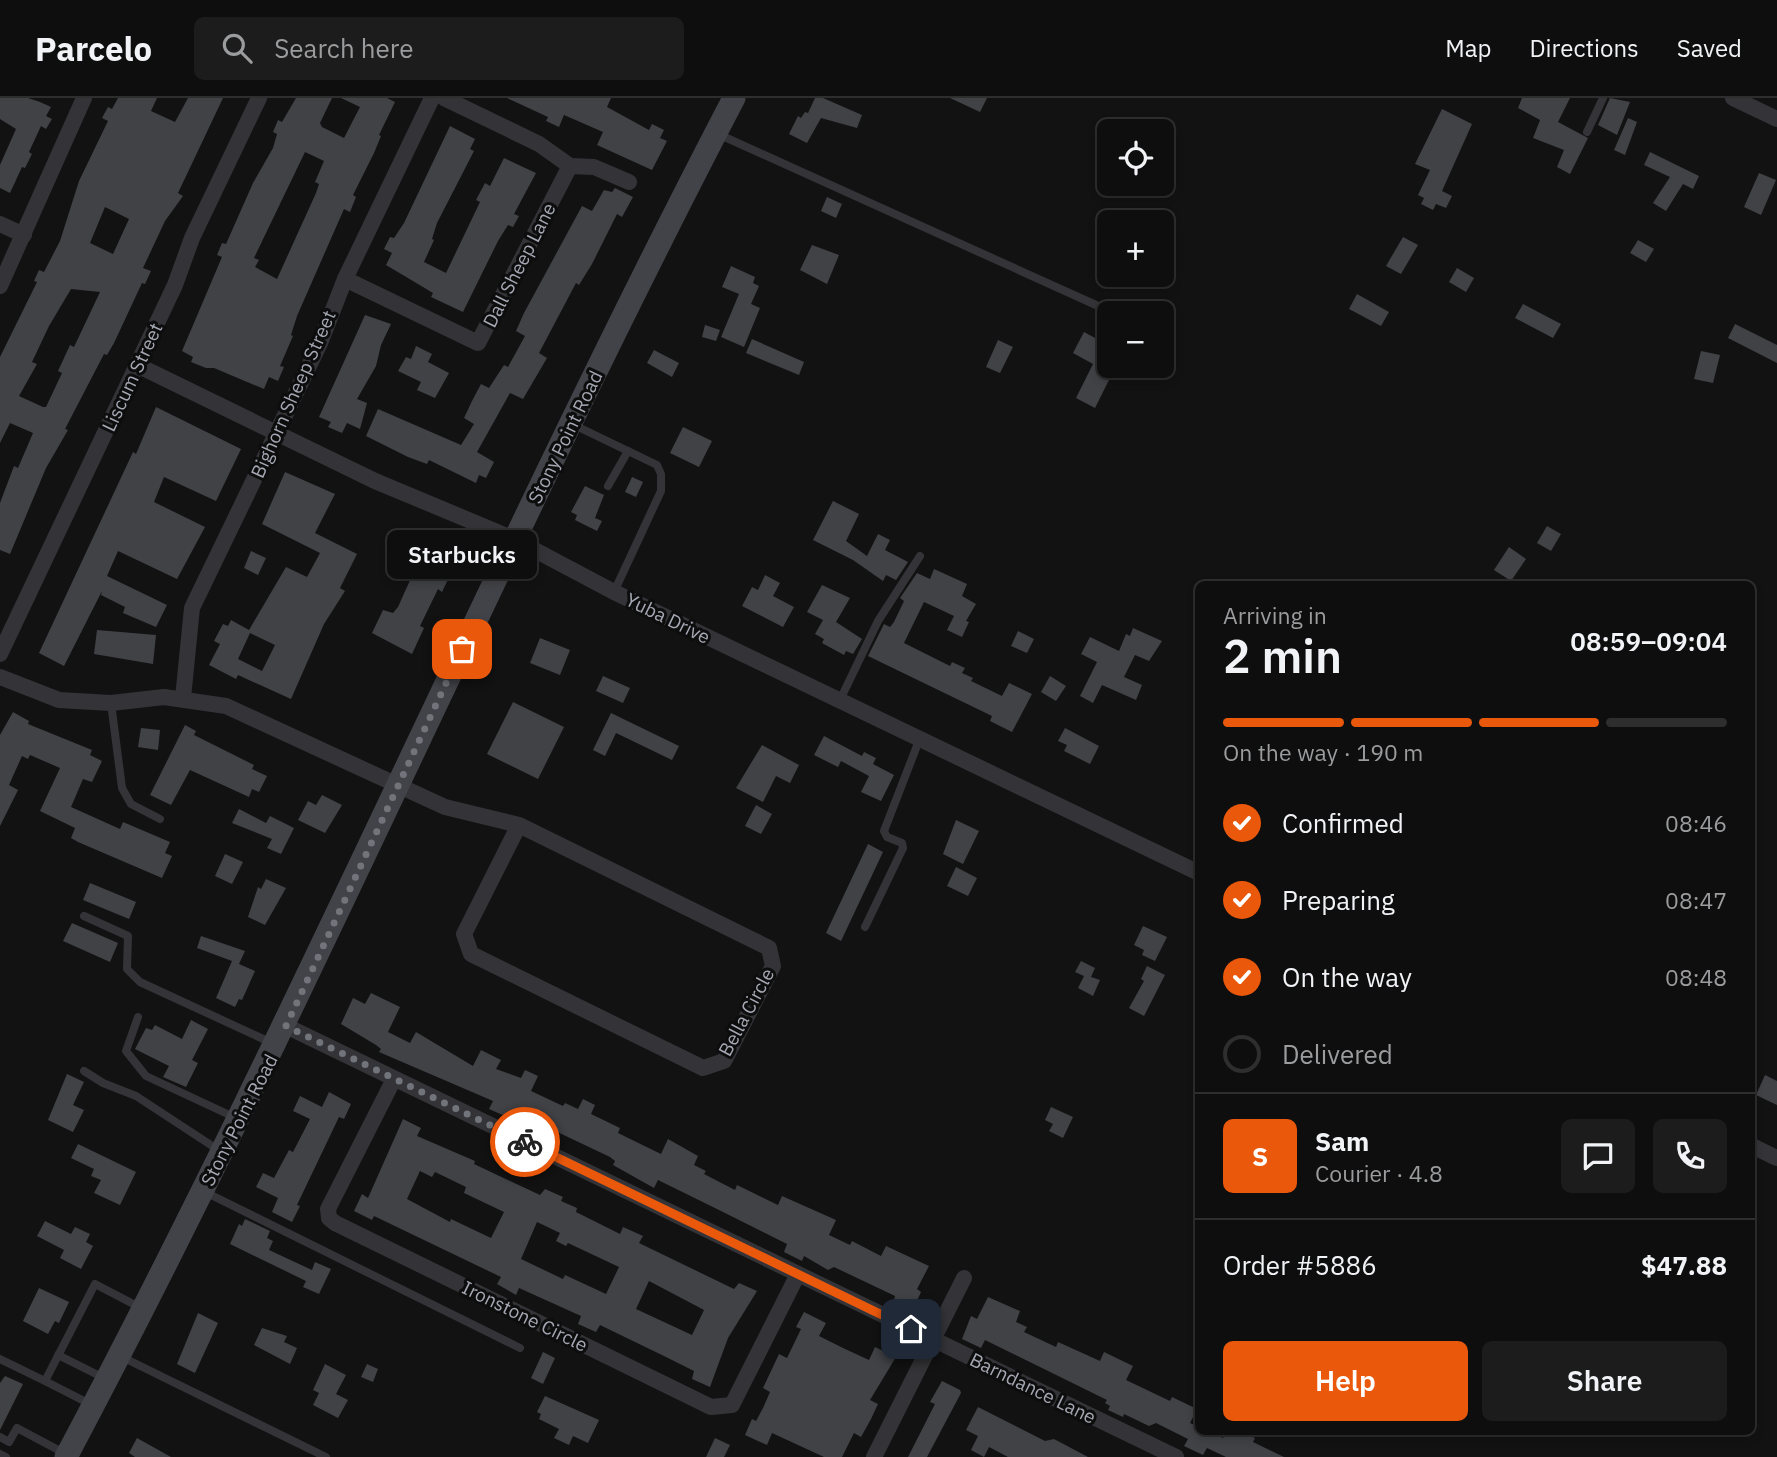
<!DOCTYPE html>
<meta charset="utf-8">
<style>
:root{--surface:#0e0e0e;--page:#1c1c1c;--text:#f1f3f6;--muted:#9b9c9e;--line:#2e2e2e;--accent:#ea580c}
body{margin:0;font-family:"IBM Plex Sans",sans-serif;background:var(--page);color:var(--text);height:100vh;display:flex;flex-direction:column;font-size:26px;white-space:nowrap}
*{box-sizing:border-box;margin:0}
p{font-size:23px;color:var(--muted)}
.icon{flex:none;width:38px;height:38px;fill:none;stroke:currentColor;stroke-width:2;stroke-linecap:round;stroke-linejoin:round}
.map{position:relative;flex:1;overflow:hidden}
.side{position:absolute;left:1195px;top:483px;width:560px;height:854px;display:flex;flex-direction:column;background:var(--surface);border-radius:10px;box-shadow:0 4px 10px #0003,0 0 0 2px var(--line)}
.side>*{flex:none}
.fabs{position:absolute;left:1097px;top:21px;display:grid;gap:14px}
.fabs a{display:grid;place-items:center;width:77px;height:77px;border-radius:10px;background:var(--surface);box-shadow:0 4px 10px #0003,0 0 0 2px var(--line);font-size:35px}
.pin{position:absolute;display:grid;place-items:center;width:60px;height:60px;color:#fff;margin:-30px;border-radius:14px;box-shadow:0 4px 10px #0006}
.courier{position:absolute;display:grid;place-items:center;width:70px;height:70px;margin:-35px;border:5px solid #ea580c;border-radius:50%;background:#fff;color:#222;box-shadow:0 2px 9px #0007}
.bubble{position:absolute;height:49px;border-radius:10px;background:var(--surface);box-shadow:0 4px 10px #0003,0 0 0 2px var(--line);font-size:23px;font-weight:600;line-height:49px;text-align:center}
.headline em{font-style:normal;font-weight:600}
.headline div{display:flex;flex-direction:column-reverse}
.headline{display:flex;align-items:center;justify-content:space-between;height:119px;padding:0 28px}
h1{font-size:46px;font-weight:600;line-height:52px}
.bar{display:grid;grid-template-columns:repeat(4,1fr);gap:10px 7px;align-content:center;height:84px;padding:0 28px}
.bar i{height:9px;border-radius:5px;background:var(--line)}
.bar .active{background:var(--accent)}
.bar p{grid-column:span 4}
.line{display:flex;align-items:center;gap:18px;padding:0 28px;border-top:2px solid var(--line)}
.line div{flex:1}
.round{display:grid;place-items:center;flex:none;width:74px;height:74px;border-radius:10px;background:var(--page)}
ol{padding:0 28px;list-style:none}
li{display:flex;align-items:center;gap:21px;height:77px}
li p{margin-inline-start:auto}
li .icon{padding:7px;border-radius:50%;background:var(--accent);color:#fff;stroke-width:4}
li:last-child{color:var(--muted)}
li i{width:38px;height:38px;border:4px solid var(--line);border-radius:50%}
.primary-button{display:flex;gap:14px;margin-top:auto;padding:14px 28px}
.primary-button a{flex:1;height:80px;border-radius:10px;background:var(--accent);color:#fff;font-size:28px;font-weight:600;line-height:80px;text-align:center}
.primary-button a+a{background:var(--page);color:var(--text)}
header{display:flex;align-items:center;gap:42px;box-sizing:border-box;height:98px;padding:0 35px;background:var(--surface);border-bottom:2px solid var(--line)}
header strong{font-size:33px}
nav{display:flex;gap:38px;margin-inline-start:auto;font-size:24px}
.search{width:490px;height:63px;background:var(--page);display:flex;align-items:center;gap:18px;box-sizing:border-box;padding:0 24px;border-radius:10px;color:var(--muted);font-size:26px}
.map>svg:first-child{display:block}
.building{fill:#414246;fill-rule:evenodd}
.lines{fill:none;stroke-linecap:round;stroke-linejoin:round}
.service{stroke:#343438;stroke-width:8}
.minor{stroke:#343438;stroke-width:16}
.secondary{stroke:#424348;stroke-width:23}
.done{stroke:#72747b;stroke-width:7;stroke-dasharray:0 12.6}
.route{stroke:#ea580c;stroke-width:9}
.labels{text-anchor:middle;stroke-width:6;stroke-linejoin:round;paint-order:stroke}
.street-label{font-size:19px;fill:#a5a8b3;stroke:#0d0d0e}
</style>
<header>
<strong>Parcelo</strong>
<div class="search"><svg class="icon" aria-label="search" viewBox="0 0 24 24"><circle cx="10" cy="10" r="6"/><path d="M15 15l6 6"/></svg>Search here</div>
<nav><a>Map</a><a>Directions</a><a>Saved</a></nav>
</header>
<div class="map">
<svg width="1777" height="1359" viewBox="0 0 1777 1359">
<rect width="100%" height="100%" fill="#121213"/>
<g class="building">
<polygon points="0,0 28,0 40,4 51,9 46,18 52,21 46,31 41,28 29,54 32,56 25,70 22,69 10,95 0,90 0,67 16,31 0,21"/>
<path d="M118,0H157L151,13L175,24L188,0H223L178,95L183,98L165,123L143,170L151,173L145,186L142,185L114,245L107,257L104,256L65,331L68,332L46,370L10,456L0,452V405L14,368L18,370L33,335L10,325L0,345V259L37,184L34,183L39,172L44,174L60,143L79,83L108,23L102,20L108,9L112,11ZM105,109L129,121L113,156L90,145ZM71,191L100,194L74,249L70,247L58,273L62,275L46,309H43L19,298L37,266L32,264L49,228Z"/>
<path d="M296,0H332L320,25L322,29L344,40L360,9L341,0H387L395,4L379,37L381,38L374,55L353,97L356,99L350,114L344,111L297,218L291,237L293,238L280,268L284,269L278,283L269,279L264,291L214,270H206L191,264L193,259L182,253L222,159L217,157L222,145L226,146L253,85L273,50L277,36L273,34L278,22L282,24ZM305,54L324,63L315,84L319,86L316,95L277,181L255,169L259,162L254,160Z"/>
<polygon points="507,0 611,0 607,9 649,32 652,26 664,32 660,40 667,43 652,72 597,47 603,34 564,17 559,29 546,23 548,19"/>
<polygon points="815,0 823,0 862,17 857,30 821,20 807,45 789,36 798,18 801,20 805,14 808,15"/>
<polygon points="950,0 987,0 980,14"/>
<polygon points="1522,0 1570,0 1558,24 1588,40 1570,76 1557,69 1564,52 1533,40 1540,22 1518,10"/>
<polygon points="1610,0 1630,4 1617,37 1598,27"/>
<polygon points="1442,11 1472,26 1442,93 1452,98 1446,110 1436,106 1433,112 1421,106 1424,100 1418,97 1430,72 1415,66"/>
<polygon points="1628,20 1637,24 1625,57 1614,52"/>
<polygon points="450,28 475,41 470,51 474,53 437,125 432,141 434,142 424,164 446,175 480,104 476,102 485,85 490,88 504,60 536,75 514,116 519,118 513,129 508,127 498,143 463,214 431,199 433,195 386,167 392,155 384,151 390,139 394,140 404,125"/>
<polygon points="1650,54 1699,78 1693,91 1683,86 1666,113 1653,105 1670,79 1644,67"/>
<polygon points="1759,75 1776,82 1761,117 1744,109"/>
<polygon points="615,90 633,99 622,119 617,116 592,166 579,187 576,185 539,255 547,260 523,301 510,295 477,354 494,364 486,380 479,377 476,385 429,362 427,366 408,359 366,338 378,311 461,347 474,326 464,320 472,303 481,286 489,290 504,267 508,269 525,238 516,233 524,215 582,108 592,113 604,92 612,94"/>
<polygon points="827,99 842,106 836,120 821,113"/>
<polygon points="1403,139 1418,147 1401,176 1386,168"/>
<polygon points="1638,142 1654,151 1646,164 1630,155"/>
<polygon points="812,147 839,157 827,186 800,172"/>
<polygon points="731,168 755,179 753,185 759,188 751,206 760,210 744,249 721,239 739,196 722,189"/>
<polygon points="1457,170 1474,180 1466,194 1449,184"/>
<polygon points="1357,196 1389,214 1381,228 1349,211"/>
<polygon points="1523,206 1561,226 1553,240 1515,220"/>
<polygon points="365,217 391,226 381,247 376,268 357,301 367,305 360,331 347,325 342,335 328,329 331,324 319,319"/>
<polygon points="1735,226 1777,247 1777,265 1728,240"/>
<polygon points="705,227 720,232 716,243 702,239"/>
<polygon points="1084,234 1110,248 1110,280 1095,310 1076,300 1093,266 1073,255"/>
<polygon points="752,241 804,264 799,277 746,255"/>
<polygon points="998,242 1013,249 1000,275 986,269"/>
<polygon points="416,248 432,256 428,264 449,275 435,300 417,292 421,284 398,273 406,259 411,261"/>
<polygon points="654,252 679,265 672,279 647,265"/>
<polygon points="1701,253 1720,257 1713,285 1694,281"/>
<polygon points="156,309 241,351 216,403 164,379 154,404 205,429 177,481 118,453 107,478 167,507 156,529 123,515 125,509 101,497 102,493 64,568 39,555 133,354 136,356"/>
<polygon points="683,329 712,343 699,369 670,355"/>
<path d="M285,374L335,396L315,435L357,456L340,490L345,493L324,526L291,601L238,577L236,581L209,567L220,546L214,543L223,526L228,528L231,522L249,532L286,469L307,479L320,455L262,426ZM250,535L275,547L262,573L238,561Z"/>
<polygon points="632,379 643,384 636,399 625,394"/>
<polygon points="585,388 604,397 595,420 602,423 597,433 575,422 577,417 571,414"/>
<polygon points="833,403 859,416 846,443 867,458 878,436 890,442 885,452 908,464 896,482 886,477 883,483 853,462 813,442"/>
<polygon points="1547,428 1561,436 1551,453 1537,445"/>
<polygon points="427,435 458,450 447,473 451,475 442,494 438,491 420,528 424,530 412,556 372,535 383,512 393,515 398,509 411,480 407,478"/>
<polygon points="1509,449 1526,461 1511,483 1494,472"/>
<polygon points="251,453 266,460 258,477 244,470"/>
<polygon points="934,471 967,486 962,498 976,506 966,523 969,524 962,539 947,532 954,518 924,504 904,545 950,568 952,564 965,570 962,575 973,580 971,583 1002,598 1009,585 1032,596 1012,634 990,623 992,618 868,558 884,526 890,529 894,524 904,503 900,500 917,475 930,481"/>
<polygon points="765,477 780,485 773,498 794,509 783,529 742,508 752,489 758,492"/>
<polygon points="822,487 850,500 836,524 862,541 853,556 846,553 844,557 822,545 824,541 815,536 823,522 807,514"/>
<polygon points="1133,530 1162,543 1149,563 1135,557 1124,579 1142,587 1136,602 1102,587 1093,605 1080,598 1097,564 1081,556 1090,539 1119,553 1126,536 1130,538"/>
<polygon points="97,532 156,537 153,566 94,556"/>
<polygon points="1018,533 1034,541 1027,555 1011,548"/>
<polygon points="540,540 570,552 560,577 530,565"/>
<polygon points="603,578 630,590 623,605 596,593"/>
<polygon points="1050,578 1066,588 1056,603 1041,594"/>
<polygon points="513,604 564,629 538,681 487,656"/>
<polygon points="13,614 29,623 28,626 92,652 90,657 102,663 92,684 83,681 71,709 120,731 123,724 170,744 165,755 172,758 162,780 78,744 71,740 75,730 40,713 60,670 30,657 28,661 22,658 9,687 18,692 0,728 0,637"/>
<polygon points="611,615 679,648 672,662 616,635 605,658 593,652"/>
<polygon points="185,627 196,633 194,637 254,667 252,671 267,678 259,694 252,691 249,699 190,672 171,707 150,697"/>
<polygon points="141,630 160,632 158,652 138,649"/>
<polygon points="1065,630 1099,648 1090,666 1064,653 1067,647 1058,643"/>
<polygon points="824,638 862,658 864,654 876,660 873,666 894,677 881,703 861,694 869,678 841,663 838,669 814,657"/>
<polygon points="762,647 799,667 790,685 776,678 763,704 736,690"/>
<polygon points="322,697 342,707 325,735 298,722 308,703 316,707"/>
<polygon points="756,707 772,716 761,736 745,728"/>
<polygon points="239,711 266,725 270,718 294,730 281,756 267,750 272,741 232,725"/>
<polygon points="956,722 979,733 963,766 943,756"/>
<polygon points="868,746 883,754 841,843 826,835"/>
<polygon points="225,756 243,764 232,786 215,778"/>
<polygon points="956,769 977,780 968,798 947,788"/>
<polygon points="266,781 286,790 265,827 248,819 258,789 261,791"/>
<polygon points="90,785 136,804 129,821 83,802"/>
<polygon points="72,825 118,845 110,864 63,843"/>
<polygon points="1143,828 1167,839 1155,863 1142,857 1144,852 1134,847"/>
<polygon points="201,838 245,853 239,866 255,873 242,902 239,901 235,909 216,900 232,863 197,850"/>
<polygon points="1081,863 1095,870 1091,879 1100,882 1093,898 1078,890 1084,878 1075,874"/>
<polygon points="1147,868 1165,877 1144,918 1129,910 1144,883 1141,881"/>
<polygon points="371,895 400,909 388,934 410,945 416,934 473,968 481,952 501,962 496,971 521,980 525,972 538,978 531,993 563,1008 565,1005 578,1011 583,1001 595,1007 591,1016 620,1030 618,1035 661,1056 668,1041 698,1058 694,1067 706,1073 704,1076 735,1092 737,1087 778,1107 782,1098 836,1122 829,1137 850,1147 852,1143 881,1158 886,1148 929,1168 917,1191 921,1194 911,1216 893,1207 895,1198 834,1169 828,1172 804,1158 802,1163 784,1154 787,1146 721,1113 658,1082 654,1090 613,1067 615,1063 610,1059 511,1012 507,1019 489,1011 493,1003 379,954 381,951 376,947 341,926 353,900 365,906"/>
<polygon points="191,922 208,931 192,962 198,965 186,989 163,979 169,968 135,951 146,930 152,932 155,927 182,941"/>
<polygon points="67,976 84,984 73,1007 84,1012 73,1034 48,1022"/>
<polygon points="1765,977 1777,983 1777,1007 1756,997"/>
<polygon points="329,994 351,1006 344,1021 339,1019 297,1107 300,1108 292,1124 272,1114 278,1100 256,1089 263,1075 274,1080 289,1052 293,1054 310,1021 293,1013 300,998 322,1009"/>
<polygon points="1051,1009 1073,1019 1063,1040 1049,1033 1053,1026 1045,1022"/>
<path d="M403,1021L421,1030L417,1038L475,1063L474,1066L540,1097L545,1091L563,1099L561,1103L577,1110L576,1114L620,1136L623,1129L643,1138L639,1145L734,1191L739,1185L757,1193L728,1240L710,1289L692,1281L694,1273L666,1259L600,1227L596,1234L578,1226L581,1218L519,1190L516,1197L497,1186L501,1179L374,1118L372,1122L354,1113L362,1096L368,1100ZM420,1073L432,1079L435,1074L466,1089L464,1095L504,1114L491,1140L451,1121L450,1124L407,1101ZM537,1124L560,1135L556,1143L566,1148L568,1145L619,1169L606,1196L565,1177L563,1181L521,1161ZM649,1183L704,1212L692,1237L636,1211Z"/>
<polygon points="78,1046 136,1074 120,1107 94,1095 101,1082 91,1078 94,1071 71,1060"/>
<polygon points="245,1121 270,1133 267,1140 273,1143 269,1152 312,1172 315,1164 331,1171 319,1196 303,1189 306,1183 230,1146 239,1126 242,1128"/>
<polygon points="45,1123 71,1136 75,1129 90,1136 86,1144 93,1148 81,1171 60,1160 64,1152 37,1138"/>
<polygon points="39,1190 69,1204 59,1225 55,1223 48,1236 23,1223"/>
<polygon points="988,1199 1020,1213 1016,1224 1027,1229 1024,1234 1056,1249 1058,1244 1100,1263 1104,1254 1133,1268 1126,1282 1170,1303 1172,1299 1197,1311 1190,1325 1199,1329 1199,1334 1208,1334 1223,1340 1226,1334 1241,1334 1255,1340 1253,1344 1284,1359 1226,1359 1207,1350 1203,1357 1184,1348 1188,1341 1156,1325 1149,1328 1124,1316 1123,1319 1108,1312 1110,1308 1105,1305 1107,1302 1042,1270 985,1242 981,1250 962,1241 971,1218 977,1221"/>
<polygon points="804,1214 826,1225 819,1238 843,1250 869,1262 875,1249 896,1259 870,1302 878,1306 871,1321 861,1339 854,1335 842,1359 824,1359 772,1335 767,1347 745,1337 752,1321 756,1323 763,1310 770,1294 763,1290 779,1256 787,1260 801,1231 796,1229"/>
<polygon points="198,1215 218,1225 195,1275 177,1266"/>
<polygon points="262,1230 287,1238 284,1244 297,1250 290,1266 254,1247"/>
<polygon points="543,1254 555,1260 543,1286 531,1280"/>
<polygon points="325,1266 346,1277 336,1296 348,1302 338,1320 313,1307 319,1295 313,1292"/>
<polygon points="367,1266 378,1271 373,1284 361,1279"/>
<polygon points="5,1278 23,1286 0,1332 0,1285"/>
<polygon points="942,1283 960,1292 961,1295 927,1359 908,1359 935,1306 930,1304"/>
<polygon points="545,1298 599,1322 588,1345 573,1338 569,1347 554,1340 559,1331 539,1321 541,1316 537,1314"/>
<polygon points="978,1309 1045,1343 1054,1341 1088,1359 1008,1359 989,1349 984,1359 971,1352 978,1338 966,1332"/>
<polygon points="137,1340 171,1359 135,1359 129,1355"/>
<polygon points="715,1340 730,1347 724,1359 706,1359"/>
</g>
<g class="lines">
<g class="service">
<polyline points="1587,34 1603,0"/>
<polyline points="718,36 1096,207"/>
<polyline points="574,327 657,367 661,376 661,393 614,494"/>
<polyline points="608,388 628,353"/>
<polyline points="840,602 878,523 920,458"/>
<polyline points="111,605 122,690 131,706 160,721"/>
<polyline points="84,818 128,838 127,871 140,884 274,946"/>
<polyline points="865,829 903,750 902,745 887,739 884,733 920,640"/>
<polyline points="138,919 126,953 146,978 236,1020"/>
<polyline points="84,973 103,985 136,998 220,1053"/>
<polyline points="203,1093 520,1250"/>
<polyline points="58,1257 106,1281"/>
<polyline points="120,1258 326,1359"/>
<polyline points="0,1261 45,1283"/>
<polyline points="90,1306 45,1283 95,1186 141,1210"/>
<polyline points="0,1339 9,1344 17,1330 64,1355"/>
<polyline points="0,1356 6,1359"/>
</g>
<g class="minor">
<polyline points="444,0 539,46 570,68"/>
<polyline points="1733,0 1777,21"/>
<polyline points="570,68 594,69 629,84"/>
<polyline points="0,126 24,137"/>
<polyline points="345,181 478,245 570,68"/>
<polyline points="0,188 84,0"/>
<polyline points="137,267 375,383 514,441 614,494 1199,775"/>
<polyline points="0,556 175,187 192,140 259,0"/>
<polyline points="0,579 59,602 111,605 164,599 226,608 445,709 519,727 769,850 773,868 724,963 703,970 471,856 464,836 519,727"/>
<polyline points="183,600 192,510 320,245 345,181 432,0"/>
<polyline points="286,928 1176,1359"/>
<polyline points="394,981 328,1111 329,1120 335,1125 711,1309 732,1307 798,1176"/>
<polyline points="1752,1048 1777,1060"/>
<polyline points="874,1359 964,1180"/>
</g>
<path class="secondary" d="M66,1359C303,913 500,448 734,0"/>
</g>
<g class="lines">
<polyline class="done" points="462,551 286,928 525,1044"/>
<polyline class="route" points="525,1044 911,1231"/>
</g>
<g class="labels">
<g class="street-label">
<text transform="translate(519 167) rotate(-63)" y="7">Dall Sheep Lane</text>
<text transform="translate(132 279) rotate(-65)" y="7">Liscum Street</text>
<text transform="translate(293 296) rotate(-66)" y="7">Bighorn Sheep Street</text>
<text transform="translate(565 339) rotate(-64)" y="7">Stony Point Road</text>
<text transform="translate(668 520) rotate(26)" y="7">Yuba Drive</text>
<text transform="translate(746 914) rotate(-62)" y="7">Bella Circle</text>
<text transform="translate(239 1022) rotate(-63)" y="7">Stony Point Road</text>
<text transform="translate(525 1218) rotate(26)" y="7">Ironstone Circle</text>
<text transform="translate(1033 1290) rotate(26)" y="7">Barndance Lane</text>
</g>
</g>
</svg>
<div class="fabs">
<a><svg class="icon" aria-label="locate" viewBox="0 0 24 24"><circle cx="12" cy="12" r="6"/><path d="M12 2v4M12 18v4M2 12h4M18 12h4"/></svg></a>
<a>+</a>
<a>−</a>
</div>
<div class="pin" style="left:462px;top:551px;background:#ea580c"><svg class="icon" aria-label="bag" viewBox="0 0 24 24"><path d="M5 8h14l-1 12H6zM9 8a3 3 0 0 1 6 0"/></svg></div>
<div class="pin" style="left:911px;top:1231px;background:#1f2937"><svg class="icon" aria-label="home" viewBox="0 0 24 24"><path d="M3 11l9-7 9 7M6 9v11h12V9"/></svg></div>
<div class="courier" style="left:525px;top:1044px"><svg class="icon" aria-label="bike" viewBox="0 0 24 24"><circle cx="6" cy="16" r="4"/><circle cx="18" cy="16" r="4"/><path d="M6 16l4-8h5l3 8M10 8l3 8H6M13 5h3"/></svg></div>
<div class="bubble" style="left:387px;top:432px;width:150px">Starbucks</div>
<section class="side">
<div class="headline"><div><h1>2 min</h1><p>Arriving in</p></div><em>08:59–09:04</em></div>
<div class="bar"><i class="active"></i><i class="active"></i><i class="active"></i><i></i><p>On the way · 190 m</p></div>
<ol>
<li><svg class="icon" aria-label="check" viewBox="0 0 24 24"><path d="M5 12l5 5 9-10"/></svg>Confirmed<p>08:46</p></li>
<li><svg class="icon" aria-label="check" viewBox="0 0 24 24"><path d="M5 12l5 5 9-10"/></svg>Preparing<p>08:47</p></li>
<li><svg class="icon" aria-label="check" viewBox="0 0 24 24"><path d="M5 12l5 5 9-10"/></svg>On the way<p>08:48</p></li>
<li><i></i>Delivered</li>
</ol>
<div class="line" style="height:126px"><b class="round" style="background:var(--accent);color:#fff">S</b><div><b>Sam</b><p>Courier · 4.8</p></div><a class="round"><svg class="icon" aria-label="chat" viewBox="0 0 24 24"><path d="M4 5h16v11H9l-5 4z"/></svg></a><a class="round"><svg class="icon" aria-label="phone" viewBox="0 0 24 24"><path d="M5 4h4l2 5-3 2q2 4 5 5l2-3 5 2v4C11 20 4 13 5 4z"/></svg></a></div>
<div class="line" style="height:91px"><div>Order #5886</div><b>$47.88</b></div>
<div class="primary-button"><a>Help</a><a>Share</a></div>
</section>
</div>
